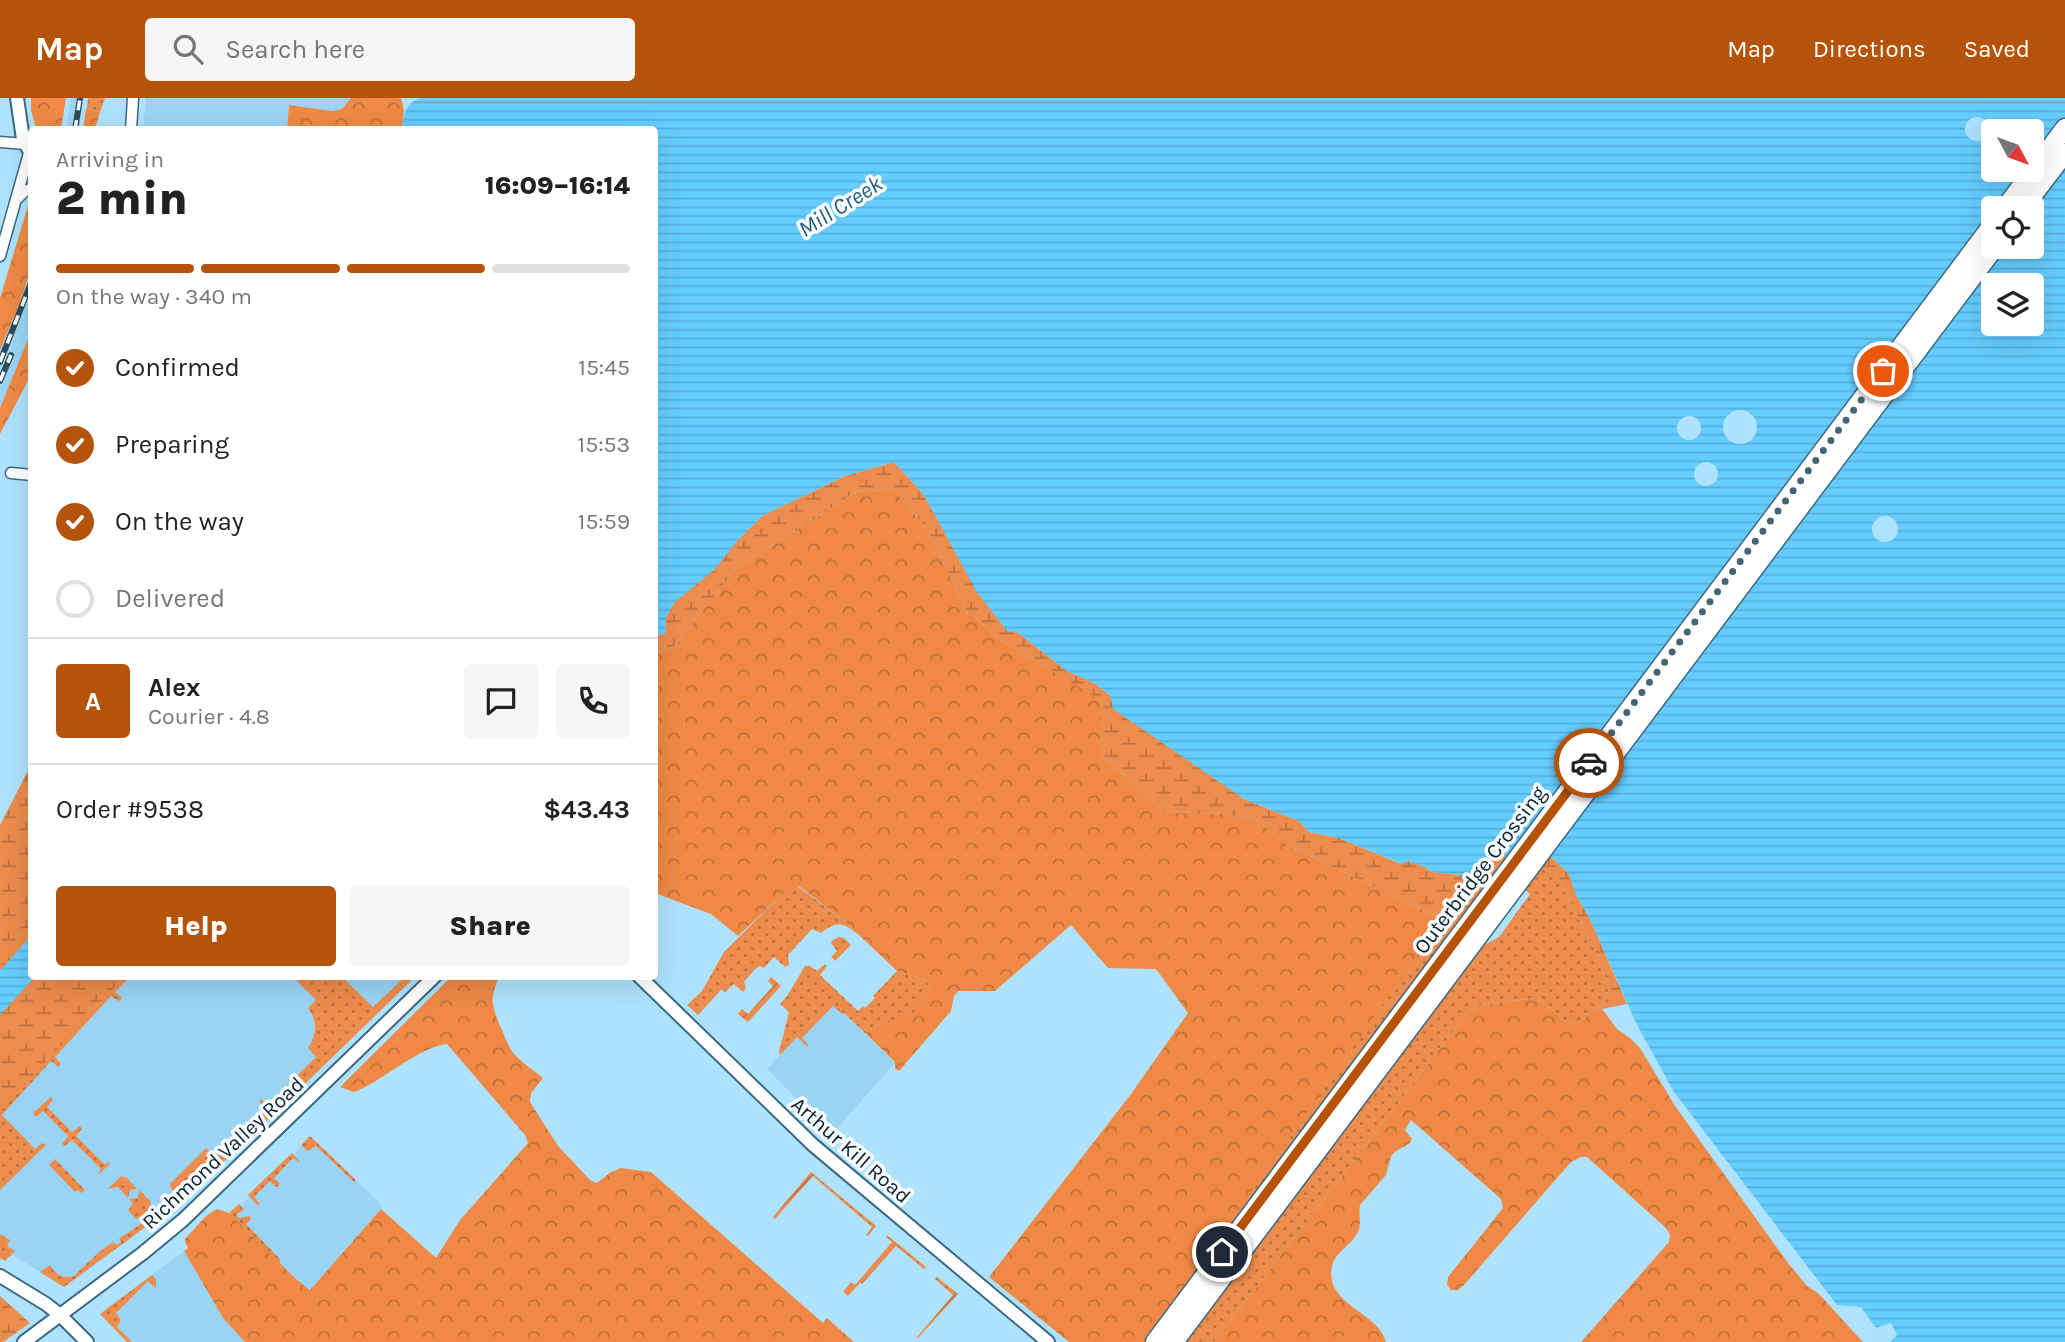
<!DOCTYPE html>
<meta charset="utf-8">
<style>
:root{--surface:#fff;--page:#f6f6f6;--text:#222;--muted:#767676;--line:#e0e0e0;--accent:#b45309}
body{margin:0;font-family:Karla,sans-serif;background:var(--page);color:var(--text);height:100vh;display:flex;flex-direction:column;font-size:26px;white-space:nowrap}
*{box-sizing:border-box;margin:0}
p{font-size:23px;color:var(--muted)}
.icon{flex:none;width:38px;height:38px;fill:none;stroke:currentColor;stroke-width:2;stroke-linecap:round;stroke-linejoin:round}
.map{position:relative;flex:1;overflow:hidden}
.drawer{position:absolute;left:28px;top:28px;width:630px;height:854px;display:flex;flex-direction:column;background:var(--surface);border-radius:7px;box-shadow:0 7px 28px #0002}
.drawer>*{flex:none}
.needle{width:46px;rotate:131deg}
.buttons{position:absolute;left:1981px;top:21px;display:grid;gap:14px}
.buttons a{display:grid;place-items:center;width:63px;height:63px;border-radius:7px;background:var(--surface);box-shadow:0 7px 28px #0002;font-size:35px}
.pin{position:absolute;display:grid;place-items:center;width:60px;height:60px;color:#fff;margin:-30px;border:4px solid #fff;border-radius:50%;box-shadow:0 2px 7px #0007}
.courier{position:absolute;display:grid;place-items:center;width:70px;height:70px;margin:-35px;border:5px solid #b45309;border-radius:50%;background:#fff;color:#222;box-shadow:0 2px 9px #0007}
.summary em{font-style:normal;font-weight:800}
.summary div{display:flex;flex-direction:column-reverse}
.summary{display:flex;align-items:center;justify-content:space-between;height:119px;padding:0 28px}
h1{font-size:46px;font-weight:800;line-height:52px}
.bar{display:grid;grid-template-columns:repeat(4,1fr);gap:10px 7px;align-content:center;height:84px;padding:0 28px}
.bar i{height:9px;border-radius:5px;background:var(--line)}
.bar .selected{background:var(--accent)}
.bar p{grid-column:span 4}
.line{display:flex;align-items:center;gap:18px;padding:0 28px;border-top:2px solid var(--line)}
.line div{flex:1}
.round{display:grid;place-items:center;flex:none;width:74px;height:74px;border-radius:7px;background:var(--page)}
ol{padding:0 28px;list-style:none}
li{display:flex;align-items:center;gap:21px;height:77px}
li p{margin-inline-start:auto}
li .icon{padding:7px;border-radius:50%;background:var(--accent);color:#fff;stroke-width:4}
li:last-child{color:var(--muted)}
li i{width:38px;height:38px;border:4px solid var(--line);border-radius:50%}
.primary-button{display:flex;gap:14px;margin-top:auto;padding:14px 28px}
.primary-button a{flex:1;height:80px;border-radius:7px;background:var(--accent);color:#fff;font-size:28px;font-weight:800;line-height:80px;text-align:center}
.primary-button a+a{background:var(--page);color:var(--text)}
header{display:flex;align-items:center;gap:42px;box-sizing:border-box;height:98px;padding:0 35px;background:var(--accent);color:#fff}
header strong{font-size:33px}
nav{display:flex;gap:38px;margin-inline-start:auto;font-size:24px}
.search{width:490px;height:63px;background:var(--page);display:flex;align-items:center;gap:18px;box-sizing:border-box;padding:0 24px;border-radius:7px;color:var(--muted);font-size:26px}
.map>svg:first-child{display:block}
.built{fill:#9ad4f4}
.grass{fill:url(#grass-dots);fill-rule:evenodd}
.forest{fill:url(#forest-crowns)}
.wetland{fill:url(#wetland-marsh)}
.garden{fill:url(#garden-furrows)}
.water{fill:url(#water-rules);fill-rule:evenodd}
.pier{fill:#aee2fe}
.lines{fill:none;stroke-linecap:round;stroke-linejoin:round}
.minor-casing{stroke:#3a6a83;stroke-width:13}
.tertiary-casing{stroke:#3a6a83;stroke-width:16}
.motorway-casing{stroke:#3a6a83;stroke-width:21}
.minor{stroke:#fff;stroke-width:10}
.tertiary{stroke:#fff;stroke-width:12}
.motorway{stroke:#fff;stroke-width:18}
.rail-casing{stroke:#304b59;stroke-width:6}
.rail{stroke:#f6fbfe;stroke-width:3.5;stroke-dasharray:10;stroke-linecap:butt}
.done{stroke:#456474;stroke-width:7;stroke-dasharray:0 12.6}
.route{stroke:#b45309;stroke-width:9}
.labels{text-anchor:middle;stroke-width:7;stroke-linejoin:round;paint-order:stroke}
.street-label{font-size:21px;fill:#0c202a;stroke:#f6fbfe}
.water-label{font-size:23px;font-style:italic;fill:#255c76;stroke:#f6fbfe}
</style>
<header>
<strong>Map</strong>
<div class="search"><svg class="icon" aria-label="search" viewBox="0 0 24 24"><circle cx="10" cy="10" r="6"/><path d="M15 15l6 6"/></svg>Search here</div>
<nav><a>Map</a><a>Directions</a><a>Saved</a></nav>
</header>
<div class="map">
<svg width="2065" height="1244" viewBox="0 0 2065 1244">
<defs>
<pattern id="grass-dots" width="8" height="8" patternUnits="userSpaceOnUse" patternTransform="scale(1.75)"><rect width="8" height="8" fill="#ec8c4d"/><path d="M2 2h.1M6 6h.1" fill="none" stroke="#be7240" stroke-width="1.8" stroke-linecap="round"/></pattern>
<pattern id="forest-crowns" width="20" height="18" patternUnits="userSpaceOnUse" patternTransform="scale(1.75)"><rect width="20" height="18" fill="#ef8945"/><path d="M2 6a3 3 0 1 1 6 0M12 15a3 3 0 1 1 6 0" fill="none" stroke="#c0703a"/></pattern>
<pattern id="wetland-marsh" width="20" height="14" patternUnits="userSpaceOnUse" patternTransform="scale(1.75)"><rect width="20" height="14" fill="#ec8c4d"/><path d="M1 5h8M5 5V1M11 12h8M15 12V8" fill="none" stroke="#be7240"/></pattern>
<pattern id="garden-furrows" width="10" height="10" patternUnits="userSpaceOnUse" patternTransform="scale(1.75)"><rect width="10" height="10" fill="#ec8c4d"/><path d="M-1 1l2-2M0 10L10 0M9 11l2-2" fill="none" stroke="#be7240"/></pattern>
<pattern id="water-rules" width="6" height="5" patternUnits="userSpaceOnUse" patternTransform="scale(1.75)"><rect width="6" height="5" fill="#65cdff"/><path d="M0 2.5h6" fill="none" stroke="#56b0db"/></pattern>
</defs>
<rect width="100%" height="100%" fill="#aee2fe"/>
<g class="built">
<polygon points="71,0 84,0 79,31 66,31"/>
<polygon points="146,0 351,0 342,11 332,13 289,7 287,31 143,32"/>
<polygon points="31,170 31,234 0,310 0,252 20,205"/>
<polygon points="124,879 415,879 244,1045 182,1102 64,1189 0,1149 0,1014"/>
<polygon points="831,903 895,965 832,1036 767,971"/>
<polygon points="310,1038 383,1108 310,1192 295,1180 229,1115 239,1106 241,1107 249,1099 248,1097 292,1055 294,1057"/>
<polygon points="184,1153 223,1220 245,1244 127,1244 100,1216"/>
</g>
<g class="grass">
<polygon points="88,0 105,0 100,14 87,10"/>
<path d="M1540,769L1558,779L1597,857L1609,891L1602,911L1594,912L1580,925L1567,924L1537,900L1479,907L1466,917L1214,1244H1146L1436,830L1434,817L1446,804L1488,784ZM1513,782L1530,796L1499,839L1477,851Z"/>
<path d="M793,785L842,821L860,838C845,826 838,821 821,835L812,831L788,857L789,867L785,869L774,859L764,870L760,868L755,871L744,884L746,890L743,894L734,886L725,894L722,891L698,917L687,907L702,893L724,854Z"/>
<polygon points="839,839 844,840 851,847 835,863 831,859 837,853 831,845 833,842"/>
<polygon points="825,866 827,868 820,877 858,913 863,908 865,910 875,900 873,898 897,873 926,882 931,891 912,917 885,924 865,935 831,903 780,957 779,954 789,914 780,906 787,898 805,868 810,868 817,873"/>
<polygon points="35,879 130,879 115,894 122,900 119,903 111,898 55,959 61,966 58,969 51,963 2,1017 35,1051 42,1045 46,1047 0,1092 0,917"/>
<path d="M293,879H342L373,909L405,879H415L244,1045L182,1102L171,1090L170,1086L206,1050L216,1058L265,1010L259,1003L260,1001L267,1007L316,959L308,950C317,936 318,924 308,910L316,902Z"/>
<polygon points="51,999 53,1002 47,1009 72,1034 80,1028 82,1031 76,1038 105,1067 108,1064 110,1066 99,1076 98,1075 101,1071 72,1042 65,1048 62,1046 68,1038 43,1013 36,1019 34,1017 34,1014"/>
<polygon points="310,1038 356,1082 354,1084 316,1048 308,1053 301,1047"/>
<polygon points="292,1055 301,1065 293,1060 274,1080 279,1085 279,1088 276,1089 270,1083 254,1099 260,1106 258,1108 248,1097"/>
<polygon points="55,1061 85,1092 81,1095 78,1092 75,1094 49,1067"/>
<polygon points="121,1078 127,1080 137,1091 130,1092 128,1100 118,1089 108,1091"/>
<polygon points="139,1092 150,1103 151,1109 142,1118 136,1121 128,1112 133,1106 129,1101 138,1100"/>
<polygon points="239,1106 244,1112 237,1116 238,1120 250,1118 251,1121 246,1126 280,1161 280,1166 229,1115"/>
<path d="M155,1113L163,1116L64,1189L40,1174L50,1167C55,1176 63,1182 74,1178L98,1155L113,1144L117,1147L121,1144L119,1141L142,1125Z"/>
<polygon points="0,1136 10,1142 7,1148 15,1153 5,1163 0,1160"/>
<polygon points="152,1177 156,1182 156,1190 148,1183 116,1215 121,1222 117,1229 132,1244 127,1244 100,1216"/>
</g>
<g class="forest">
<polygon points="31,0 66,0 61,31 36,31 31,12"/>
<polygon points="351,0 401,0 404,12 402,31 287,31 289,7 332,13 342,11"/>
<polygon points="86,10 100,14 95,31 83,31"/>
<polygon points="31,102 31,170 20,205 0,252 0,200 28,108"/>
<polygon points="31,234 31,277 0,336 0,310"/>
<polygon points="893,391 928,432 967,513 1003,544 1100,601 1101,657 1164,714 1225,716 1259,723 1287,747 1434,817 1437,830 1146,1244 1069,1244 989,1179 1131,996 1188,915 1156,871 1108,870 1071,827 995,893 958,893 954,898 951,913 899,973 895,970 895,964 865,935 885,924 912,916 931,891 926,882 897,873 842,821 800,789 793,786 738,838 711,816 655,795 654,556 674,549 736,471 856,394"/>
<path d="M452,878L499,879C489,900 492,910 501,930C506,941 509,951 517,959C525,967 535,973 543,980L531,995L530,1004L558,1048L591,1083L597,1085L611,1074L621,1070L651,1074L823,1225L827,1220L854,1244H245L223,1220L184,1153L188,1150L185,1144V1141L206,1118L217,1111L229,1115L295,1180L310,1192L381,1111L436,1160L460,1122L528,1045L525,1037L447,946C418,950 387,979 361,991L354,994L340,989Z"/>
<path d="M1537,900L1567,924L1580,925L1594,912L1602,911L1617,931L1630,940L1640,950L1675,1008L1788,1165L1807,1188L1818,1195L1863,1244H1581L1669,1144L1670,1137L1666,1130L1587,1059H1581L1571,1064L1464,1187L1458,1192H1451L1447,1187L1448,1179L1503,1110L1501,1101L1411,1022L1405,1032L1412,1041L1410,1045L1396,1053L1391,1058L1386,1077L1360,1107C1358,1116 1362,1125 1358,1134C1353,1146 1335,1154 1332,1168C1324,1207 1379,1214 1386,1244H1214L1466,917L1479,907Z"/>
</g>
<g class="wetland">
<polygon points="894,364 924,397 948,440 1017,534 1067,573 1094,585 1244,701 1299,723 1309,734 1339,740 1401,766 1408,763 1423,768 1432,774 1472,778 1496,758 1548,755 1569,776 1576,797 1590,821 1627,906 1602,911 1609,891 1597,857 1558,779 1540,769 1488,784 1446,804 1434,817 1287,747 1259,723 1225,716 1164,714 1101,657 1099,601 1003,544 967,513 928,432 893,391 856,394 736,471 674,549 655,556 654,538 665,536 666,519 674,505 762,418 845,378"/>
<polygon points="31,667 31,838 0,873 0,727"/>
<polygon points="32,878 124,879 0,1014 0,907"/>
<polygon points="0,1198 30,1225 3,1244 0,1244"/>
</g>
<g class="garden">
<polygon points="771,879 781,888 748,924 738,916 742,911 748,916 773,888 768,883"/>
<polygon points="831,903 844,915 842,916 833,908 802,940 809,948 808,949 797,939"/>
<polygon points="811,1074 876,1128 868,1138 866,1137 872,1129 813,1078 775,1121 773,1119"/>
<polygon points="887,1137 926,1169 924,1171 896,1148 862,1186 860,1185 848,1198 843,1194 851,1184 855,1187 892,1144 886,1139"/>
<polygon points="937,1179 958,1196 918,1240 917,1239 953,1197 935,1181"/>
</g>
<g class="water">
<path d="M421,0H2065V1244H1890L1897,1237L1891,1225L1876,1230L1861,1209L1837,1207L1674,994L1636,925L1590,821L1576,797L1569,776L1548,756L1496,758L1472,778L1432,774L1423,768L1408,763L1402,766L1339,740L1309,734L1299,723L1244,701L1113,611L1110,597L1094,585L1067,573L1017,534L1007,533L976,493L924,397L894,364L845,378L762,418L738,442L715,471L674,505L666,519L665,536L655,537L654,32H402C404,16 405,5 421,0ZM1993,33H2032V72H1993ZM1993,110H2032V149H1993ZM1993,187H2032V226H1993Z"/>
<polygon points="31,838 32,878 35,879 0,917 0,873"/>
</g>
<g class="pier">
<circle cx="1977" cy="31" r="12"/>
<circle cx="1740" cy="329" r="17"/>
<circle cx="1689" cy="330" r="12"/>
<circle cx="1706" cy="376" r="12"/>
<circle cx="1885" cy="431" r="13"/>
</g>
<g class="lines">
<g class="minor-casing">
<g id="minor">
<polyline points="131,32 133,0"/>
<polyline points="0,44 26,46"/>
<polyline points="18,100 25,93 32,90"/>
<polyline points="0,158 29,55"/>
<polyline points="11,375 32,377"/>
</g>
</g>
<g class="tertiary-casing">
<g id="tertiary">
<polyline points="17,0 23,41 32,58"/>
<polyline points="639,878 813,1047 1048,1244"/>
<polyline points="0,1178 46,1206 60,1217 87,1244"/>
<polyline points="24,1244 143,1155 183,1122 435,878"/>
</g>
</g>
<g class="motorway-casing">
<g id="motorway">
<polyline points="2005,110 2065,30"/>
<polyline points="2023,110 2065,55"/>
<polyline points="1155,1244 1993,126"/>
<polyline points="1174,1244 1995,149"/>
</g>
</g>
<use href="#minor" class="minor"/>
<use href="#tertiary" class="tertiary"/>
<use href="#motorway" class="motorway"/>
<g class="rail-casing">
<g id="rail">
<polyline points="75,32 80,0"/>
<polyline points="0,264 32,182"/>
<polyline points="0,283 11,257"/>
</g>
</g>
<use href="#rail" class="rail"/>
</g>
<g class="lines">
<polyline class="done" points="1589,665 1883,273"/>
<polyline class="route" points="1222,1154 1589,665"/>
</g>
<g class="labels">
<g class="street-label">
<text transform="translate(1480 772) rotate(-53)" y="7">Outerbridge Crossing</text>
<text transform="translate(851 1052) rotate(41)" y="7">Arthur Kill Road</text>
<text transform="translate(223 1055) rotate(-43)" y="7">Richmond Valley Road</text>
</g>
<g class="water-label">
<text transform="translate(840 108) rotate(-32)" y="8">Mill Creek</text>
</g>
</g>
</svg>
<div class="buttons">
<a><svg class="needle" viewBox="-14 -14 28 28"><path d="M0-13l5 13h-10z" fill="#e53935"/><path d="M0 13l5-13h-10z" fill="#767676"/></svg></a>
<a><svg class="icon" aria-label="locate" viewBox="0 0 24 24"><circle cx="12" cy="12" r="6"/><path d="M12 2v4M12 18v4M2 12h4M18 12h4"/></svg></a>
<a><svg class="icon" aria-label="layers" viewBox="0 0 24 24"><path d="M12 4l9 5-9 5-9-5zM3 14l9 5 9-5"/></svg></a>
</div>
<div class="pin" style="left:1883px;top:273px;background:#ea580c"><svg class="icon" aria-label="bag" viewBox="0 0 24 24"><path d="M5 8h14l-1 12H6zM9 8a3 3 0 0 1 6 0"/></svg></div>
<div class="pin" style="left:1222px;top:1154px;background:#1f2937"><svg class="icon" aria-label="home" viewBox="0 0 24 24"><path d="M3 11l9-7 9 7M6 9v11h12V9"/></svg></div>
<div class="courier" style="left:1589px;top:665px"><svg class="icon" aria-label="car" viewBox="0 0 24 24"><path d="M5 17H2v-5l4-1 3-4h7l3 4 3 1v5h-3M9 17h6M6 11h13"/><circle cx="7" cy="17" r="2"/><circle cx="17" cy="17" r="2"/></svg></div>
<section class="drawer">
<div class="summary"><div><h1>2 min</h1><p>Arriving in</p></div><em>16:09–16:14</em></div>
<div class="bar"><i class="selected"></i><i class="selected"></i><i class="selected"></i><i></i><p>On the way · 340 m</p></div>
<ol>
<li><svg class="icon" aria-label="check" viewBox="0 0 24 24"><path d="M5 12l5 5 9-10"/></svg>Confirmed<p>15:45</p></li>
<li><svg class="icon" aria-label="check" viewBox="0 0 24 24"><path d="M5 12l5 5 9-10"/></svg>Preparing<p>15:53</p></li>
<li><svg class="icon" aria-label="check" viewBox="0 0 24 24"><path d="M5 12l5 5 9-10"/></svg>On the way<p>15:59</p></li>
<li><i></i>Delivered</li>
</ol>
<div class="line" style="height:126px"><b class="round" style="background:var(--accent);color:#fff">A</b><div><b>Alex</b><p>Courier · 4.8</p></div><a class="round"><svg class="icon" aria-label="chat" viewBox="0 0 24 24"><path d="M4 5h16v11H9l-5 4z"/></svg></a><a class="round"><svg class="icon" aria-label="phone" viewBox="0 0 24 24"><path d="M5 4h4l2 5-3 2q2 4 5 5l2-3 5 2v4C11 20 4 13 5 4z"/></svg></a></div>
<div class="line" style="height:91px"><div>Order #9538</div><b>$43.43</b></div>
<div class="primary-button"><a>Help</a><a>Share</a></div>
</section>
</div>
